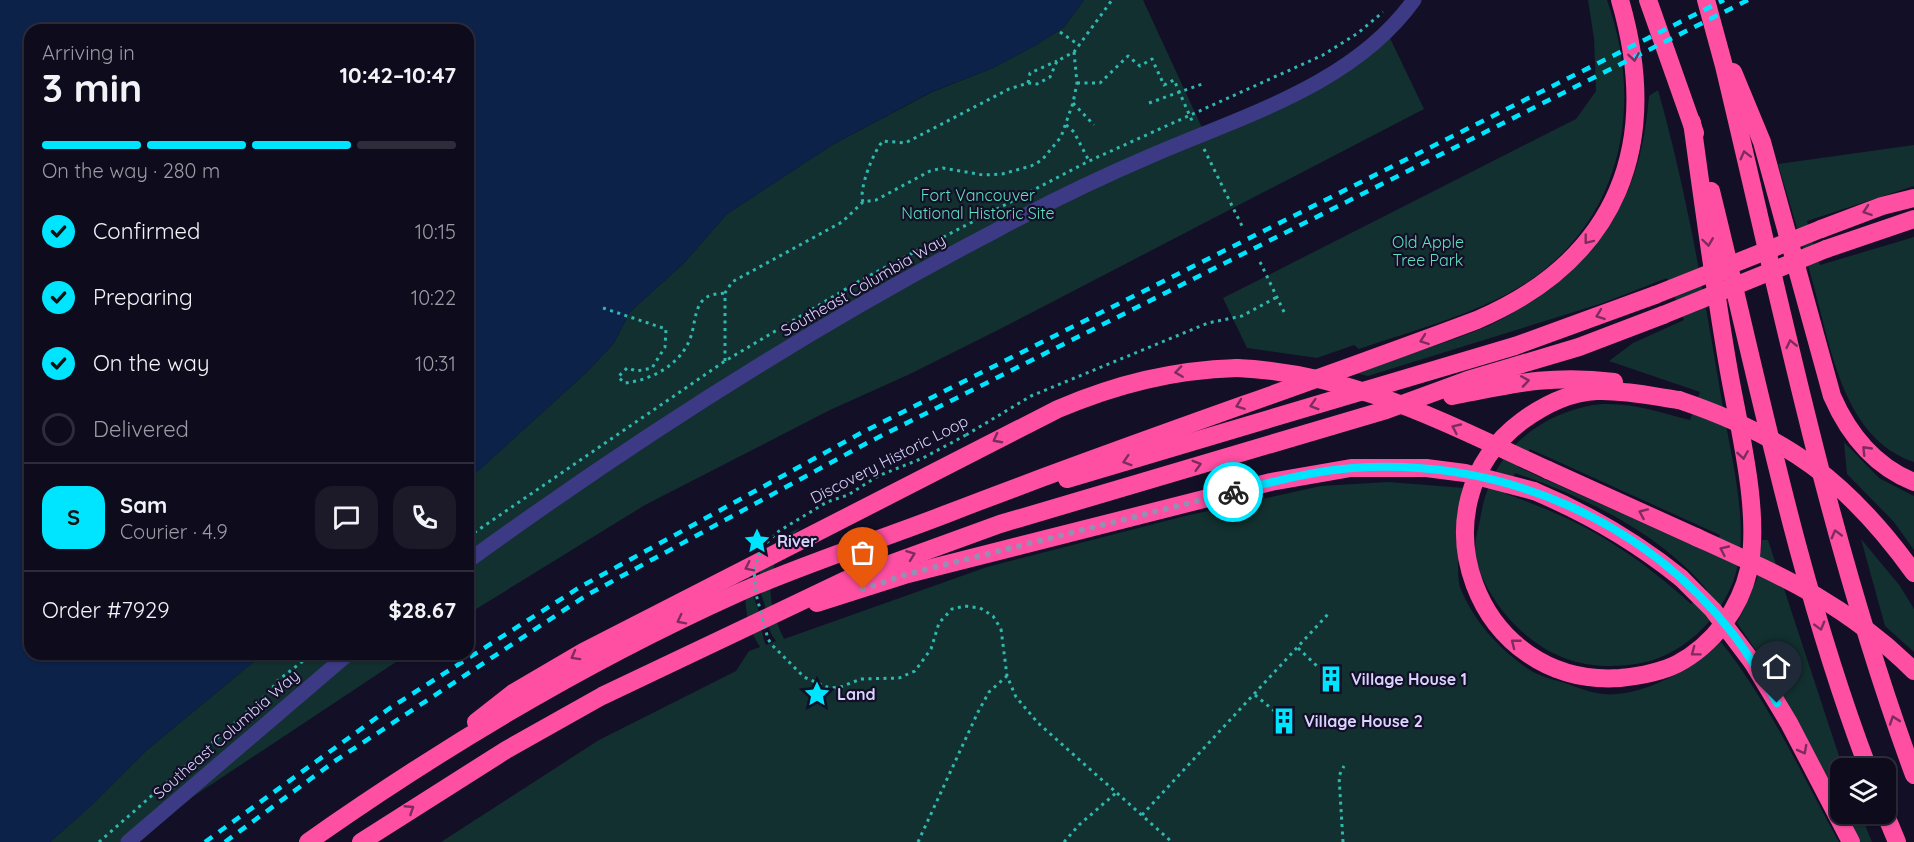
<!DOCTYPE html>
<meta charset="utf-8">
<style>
:root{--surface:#0e0b1c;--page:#1c1929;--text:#f1f3f6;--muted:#9b9ba3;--line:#2e2b3b;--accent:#00e5ff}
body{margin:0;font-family:Quicksand,sans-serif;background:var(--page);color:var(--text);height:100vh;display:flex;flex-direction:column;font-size:22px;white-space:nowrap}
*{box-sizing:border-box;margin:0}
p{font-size:20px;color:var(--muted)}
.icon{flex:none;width:33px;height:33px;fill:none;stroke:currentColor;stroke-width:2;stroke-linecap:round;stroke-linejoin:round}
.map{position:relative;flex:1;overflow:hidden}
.sheet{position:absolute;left:24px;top:24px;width:450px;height:636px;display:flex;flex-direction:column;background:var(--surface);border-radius:18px;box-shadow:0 2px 4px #0004,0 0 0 2px var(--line)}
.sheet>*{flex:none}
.controls{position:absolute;left:1830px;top:758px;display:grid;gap:12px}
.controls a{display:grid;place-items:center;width:66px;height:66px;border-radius:12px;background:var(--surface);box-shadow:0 2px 4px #0004,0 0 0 2px var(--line);font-size:30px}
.pin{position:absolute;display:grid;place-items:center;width:51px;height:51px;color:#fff;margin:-62px -26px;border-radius:50% 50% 50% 0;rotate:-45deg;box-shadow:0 0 6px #0007}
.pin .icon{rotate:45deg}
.courier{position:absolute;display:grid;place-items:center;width:60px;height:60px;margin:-30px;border:4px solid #00e5ff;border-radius:50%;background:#fff;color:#222;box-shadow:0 2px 8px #0007}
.summary em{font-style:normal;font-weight:700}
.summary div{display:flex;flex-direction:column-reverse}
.summary{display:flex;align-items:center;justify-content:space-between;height:102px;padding:0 18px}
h1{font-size:39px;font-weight:700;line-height:45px}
.bar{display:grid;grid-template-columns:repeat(4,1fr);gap:9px 6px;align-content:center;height:72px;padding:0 18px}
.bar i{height:8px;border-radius:4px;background:var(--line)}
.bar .on{background:var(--accent)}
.bar p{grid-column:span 4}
.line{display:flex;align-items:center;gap:15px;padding:0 18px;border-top:2px solid var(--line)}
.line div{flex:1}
.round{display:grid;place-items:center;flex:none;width:63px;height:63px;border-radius:18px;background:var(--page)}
ol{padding:0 18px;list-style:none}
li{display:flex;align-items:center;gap:18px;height:66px}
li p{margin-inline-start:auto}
li .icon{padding:6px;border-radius:50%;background:var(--accent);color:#111;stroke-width:4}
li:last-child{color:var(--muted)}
li i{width:33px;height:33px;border:3px solid var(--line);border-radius:50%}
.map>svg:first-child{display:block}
.green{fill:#12302f;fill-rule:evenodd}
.water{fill:#0c2248}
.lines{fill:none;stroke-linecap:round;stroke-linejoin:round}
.path{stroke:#2fb8b0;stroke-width:3;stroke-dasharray:3 4.5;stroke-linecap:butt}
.tertiary{stroke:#3d3a85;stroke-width:15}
.motorway{stroke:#ff4fa3;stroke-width:18}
.rail{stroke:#00e5ff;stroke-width:4.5;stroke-dasharray:9 8;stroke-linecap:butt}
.path-bridge{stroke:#2fb8b0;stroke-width:3;stroke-dasharray:3 4.5;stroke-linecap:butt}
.motorway-bridge{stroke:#ff4fa3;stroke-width:18}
.oneway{stroke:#7d2c5e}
.done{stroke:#948fb3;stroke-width:6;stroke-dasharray:0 10.8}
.route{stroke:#00e5ff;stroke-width:8}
.labels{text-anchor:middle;stroke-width:4.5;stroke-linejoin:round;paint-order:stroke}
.park-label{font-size:16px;fill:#5fe0c0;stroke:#130f26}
.street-label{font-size:16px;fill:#d9d4ff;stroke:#130f26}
.poi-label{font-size:16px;font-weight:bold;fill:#d9d4ff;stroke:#130f26;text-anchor:start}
</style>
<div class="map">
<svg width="1914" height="842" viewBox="0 0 1914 842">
<rect width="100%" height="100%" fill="#130f26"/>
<g class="green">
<polygon points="1084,0 1143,0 1204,132 1298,92 1387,32 1424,109 1000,329 910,374 830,410 645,505 468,614 468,480 587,372 614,343 630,312 684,263 727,214 832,145 932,92 993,68 1038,44 1064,27"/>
<path d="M1588,0H1607C1645,106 1622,224 1521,286C1474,315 1411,331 1359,349L1354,345L1317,358L1247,348L1223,298L1576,119L1596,91L1594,38Z"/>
<path d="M1658,90C1688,196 1706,306 1724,414C1732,459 1747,520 1738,564C1729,611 1687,654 1642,663C1592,672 1551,661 1515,625C1496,605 1477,577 1475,549C1475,540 1478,529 1480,520C1489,460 1528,419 1588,406C1622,399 1657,412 1690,420L1700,392L1609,361L1633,343L1684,320L1667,278L1603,303L1368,376L1355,373C1399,357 1445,344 1488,326C1513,315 1536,298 1556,281C1620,228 1642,178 1649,96ZM1530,449L1720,535L1712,554L1518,467ZM1515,473C1583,496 1660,533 1707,590L1691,604C1631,550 1582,520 1506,494Z"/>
<path d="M1914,145V186L1807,221L1820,265L1914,237V462C1844,439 1831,349 1814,287C1803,246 1790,205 1778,164Z"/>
<polygon points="1844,442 1879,478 1914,496 1914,550 1894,522 1847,474"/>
<path d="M1388,482L1465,488C1461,505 1455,572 1460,587C1473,621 1501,651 1530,670C1541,677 1556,680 1568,684C1584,690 1600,696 1617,694C1653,691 1696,666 1721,642C1769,702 1802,775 1839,842H441L599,740L736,671L749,651L760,647C745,625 742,596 749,570C750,586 754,598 759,612C762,623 761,634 766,645L776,641C768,632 769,623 766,611C765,603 761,596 760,589C756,558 773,538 800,528C765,563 763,595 784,639L987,567L1185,516L1321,486Z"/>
<polygon points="1861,539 1900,586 1914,609 1914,652 1885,626"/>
<polygon points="1762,540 1768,540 1843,768 1840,768 1840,806 1770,671 1737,623 1757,579"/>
<polygon points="263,654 408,654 194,796 136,842 50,842 94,803 147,750"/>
<polygon points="1844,813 1860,813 1872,842 1860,842"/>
</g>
<polygon class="water" points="0,0 1084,0 1064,27 1038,44 993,68 931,92 832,145 727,214 684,263 630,312 614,343 587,372 468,480 468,30 30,30 30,654 263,654 147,750 94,803 50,842 0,842"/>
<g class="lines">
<g class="path">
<polyline points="1060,32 1079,45"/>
<polyline points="1028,83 1030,73 1057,61"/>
<polyline points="1077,83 1100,83 1128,56 1140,66 1152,59 1164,85 1174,80 1193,123"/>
<polyline points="1073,103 1094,125"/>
<polyline points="1149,103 1205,83"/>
<polyline points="1066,125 1074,132 1089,161"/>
<polyline points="1204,149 1243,228"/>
<path d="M863,202C858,190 874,150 883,141L905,143L911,140L1009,89L1028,83L1037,84L1050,77L1057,61L1074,52L1112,0"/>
<polyline points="1260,262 1286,316"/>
<path d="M603,308L666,329L665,347L652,368L637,371L627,368L618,377L625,383C652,380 682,364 691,336C695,325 694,310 703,300C709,294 717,294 725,293"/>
<polyline points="725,361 725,293 732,282 842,222 863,202 876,200 930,171 943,168 983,175 1002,174 1031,166 1042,160 1061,137 1073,103 1077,83 1074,52"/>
<polyline points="966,435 1031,396 1208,323 1242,316 1277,297"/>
<polyline points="468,537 725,361 861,280 1089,161 1323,55 1358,33 1383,12"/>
<polyline points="1001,629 1007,676 1016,697 1038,723 1172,842"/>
<polyline points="1298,648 1317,666"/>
<polyline points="1255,695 1278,714"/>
<polyline points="1142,815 1329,613"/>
<polyline points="99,842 271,691 276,682 312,654"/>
<polyline points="918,842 978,712 989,692 1007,676"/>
<polyline points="1064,842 1079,825 1117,792"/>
<polyline points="1343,842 1339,776 1344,766"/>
</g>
<g class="tertiary">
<path d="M468,561C636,439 811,327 995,231C1047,203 1101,177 1155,154C1245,115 1354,84 1414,0"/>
<polyline points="128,842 348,654"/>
</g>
<g class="motorway">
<polyline points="1648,0 1695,133"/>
<path d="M1706,0L1724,66C1781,304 1829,545 1914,775"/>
<path d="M1733,72L1762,142L1832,396C1849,435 1874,466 1914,482"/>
<path d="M1711,191C1759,385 1797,581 1868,768"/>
<polyline points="1821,229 1882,206 1914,198"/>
<polyline points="1826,249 1914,219"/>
<path d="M1452,396C1512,384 1552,374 1614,382"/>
<path d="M1679,400C1652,396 1624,390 1597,391C1570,392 1544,405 1522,421C1409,505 1476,688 1620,678C1640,676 1659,673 1677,664C1713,645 1740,609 1749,569C1761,511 1738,425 1728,366C1714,285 1703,203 1692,122"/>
<polyline points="1548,470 1696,537"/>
<polyline points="1067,479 1515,346 1655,295"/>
<path d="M1534,491C1589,514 1635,541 1681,578"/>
<polyline points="817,603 908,574 1271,482 1351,468 1426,468"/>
<polyline points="1753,663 1789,723 1851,842"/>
<path d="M476,722L513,693L583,652L1058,409C1117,384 1173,370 1237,368"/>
<polyline points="1885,813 1897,842"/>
<path d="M308,842C443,747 587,661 738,593C807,563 879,540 949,513C1124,445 1302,386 1477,320C1619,259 1662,144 1620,0"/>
<polyline points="361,842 506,750 602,696 846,580 1000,524 1386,410 1468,380 1579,347 1663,315"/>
</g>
<g class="rail">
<polyline points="205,842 390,708 580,587 861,433 1724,0"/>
<polyline points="225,842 335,761 587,595 867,443 1748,0"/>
</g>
<polyline class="path-bridge" points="966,435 923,458 878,476 848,495 827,502 779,531 763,546 757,560 754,570 756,594 768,639 772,645 804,677 827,687 838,688 861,679 899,678 915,671 931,649 939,623 952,609 965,606 980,608 993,616 1001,629"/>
<g class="motorway-bridge">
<polyline points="1655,295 1821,229"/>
<polyline points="1663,315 1826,249"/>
<path d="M1237,368C1353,373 1445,423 1548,470"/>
<path d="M1679,400C1786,436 1848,481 1914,573"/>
<polyline points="1426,468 1465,473 1534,491"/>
<path d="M1696,537C1782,576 1845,603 1914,671"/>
<polyline points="1681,578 1713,610 1753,663"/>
</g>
</g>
<defs><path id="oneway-chevron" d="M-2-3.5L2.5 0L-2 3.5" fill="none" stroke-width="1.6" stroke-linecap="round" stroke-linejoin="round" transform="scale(1.5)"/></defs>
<g class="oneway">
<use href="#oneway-chevron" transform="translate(1634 57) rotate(81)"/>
<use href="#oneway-chevron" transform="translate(1745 155) rotate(-104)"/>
<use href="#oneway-chevron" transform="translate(1867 211) rotate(161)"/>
<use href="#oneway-chevron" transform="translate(1588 240) rotate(128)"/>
<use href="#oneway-chevron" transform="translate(1708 242) rotate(82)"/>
<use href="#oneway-chevron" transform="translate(1600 315) rotate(160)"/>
<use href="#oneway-chevron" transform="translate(1424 340) rotate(160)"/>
<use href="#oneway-chevron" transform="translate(1791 344) rotate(-103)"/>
<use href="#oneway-chevron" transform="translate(1179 372) rotate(172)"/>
<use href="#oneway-chevron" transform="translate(1525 381) rotate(-9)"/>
<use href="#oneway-chevron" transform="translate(1240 405) rotate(160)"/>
<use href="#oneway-chevron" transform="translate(1314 405) rotate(163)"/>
<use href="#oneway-chevron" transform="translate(1456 428) rotate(-155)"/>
<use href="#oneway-chevron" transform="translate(997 439) rotate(152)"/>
<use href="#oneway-chevron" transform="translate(1866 450) rotate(-134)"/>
<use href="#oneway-chevron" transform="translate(1743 455) rotate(81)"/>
<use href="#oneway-chevron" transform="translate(1127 461) rotate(163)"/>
<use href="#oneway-chevron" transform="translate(1197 465) rotate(-16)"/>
<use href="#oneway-chevron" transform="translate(1643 513) rotate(-156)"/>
<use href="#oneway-chevron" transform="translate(1836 534) rotate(-105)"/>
<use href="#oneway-chevron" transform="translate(1724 550) rotate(-155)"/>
<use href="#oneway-chevron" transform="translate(911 555) rotate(-20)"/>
<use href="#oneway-chevron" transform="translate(749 567) rotate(154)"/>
<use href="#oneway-chevron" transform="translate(681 620) rotate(153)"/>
<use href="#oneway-chevron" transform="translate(1820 626) rotate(74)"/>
<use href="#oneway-chevron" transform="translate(1515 643) rotate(-142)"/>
<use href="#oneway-chevron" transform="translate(1695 652) rotate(143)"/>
<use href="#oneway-chevron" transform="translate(575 656) rotate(151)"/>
<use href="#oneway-chevron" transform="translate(1894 720) rotate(-109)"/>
<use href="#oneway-chevron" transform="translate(1803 750) rotate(62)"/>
<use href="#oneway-chevron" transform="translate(410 809) rotate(-33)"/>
</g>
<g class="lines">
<polyline class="done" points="863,589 908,574 1233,492"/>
<path class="route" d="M1233,492C1272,482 1312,471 1353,468C1499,458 1643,518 1733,634C1750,656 1763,679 1777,703"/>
</g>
<defs>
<g id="sight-bare" transform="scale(2.07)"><path d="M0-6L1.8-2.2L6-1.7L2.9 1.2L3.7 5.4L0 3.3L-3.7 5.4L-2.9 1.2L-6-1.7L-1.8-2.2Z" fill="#00e5ff" stroke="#130f26" stroke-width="2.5" paint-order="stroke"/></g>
<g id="building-bare" transform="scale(2.07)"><path d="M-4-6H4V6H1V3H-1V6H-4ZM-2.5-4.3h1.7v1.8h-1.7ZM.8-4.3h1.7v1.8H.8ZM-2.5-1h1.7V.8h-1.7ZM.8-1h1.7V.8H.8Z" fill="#00e5ff" stroke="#130f26" stroke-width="2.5" paint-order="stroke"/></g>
</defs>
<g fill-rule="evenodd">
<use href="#sight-bare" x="757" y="541"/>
<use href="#building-bare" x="1331" y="679"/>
<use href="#sight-bare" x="817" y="694"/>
<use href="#building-bare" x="1284" y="721"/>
</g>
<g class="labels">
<g class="park-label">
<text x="978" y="201">Fort Vancouver<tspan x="978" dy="18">National Historic Site</tspan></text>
<text x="1428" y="248">Old Apple<tspan x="1428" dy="18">Tree Park</tspan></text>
</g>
<g class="street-label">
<text transform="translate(863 285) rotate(-30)" y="6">Southeast Columbia Way</text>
<text transform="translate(889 459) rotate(-27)" y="6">Discovery Historic Loop</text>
<text transform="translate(226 734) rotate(-41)" y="6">Southeast Columbia Way</text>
</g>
<g class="poi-label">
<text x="777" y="547">River</text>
<text x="1351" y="685">Village House 1</text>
<text x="837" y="700">Land</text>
<text x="1304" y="727">Village House 2</text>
</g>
</g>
</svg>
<div class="controls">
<a><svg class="icon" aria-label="layers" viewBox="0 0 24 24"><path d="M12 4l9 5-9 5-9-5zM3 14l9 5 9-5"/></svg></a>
</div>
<div class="pin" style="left:863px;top:589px;background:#ea580c"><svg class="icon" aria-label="bag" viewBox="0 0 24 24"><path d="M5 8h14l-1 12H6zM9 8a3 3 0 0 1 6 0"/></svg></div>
<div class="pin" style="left:1777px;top:703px;background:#1f2937"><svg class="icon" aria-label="home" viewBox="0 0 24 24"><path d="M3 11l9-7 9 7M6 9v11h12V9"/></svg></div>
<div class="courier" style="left:1233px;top:492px"><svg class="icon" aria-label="bike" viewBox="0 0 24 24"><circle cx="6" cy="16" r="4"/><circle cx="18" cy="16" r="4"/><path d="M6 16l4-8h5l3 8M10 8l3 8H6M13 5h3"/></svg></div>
<section class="sheet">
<div class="summary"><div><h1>3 min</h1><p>Arriving in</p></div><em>10:42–10:47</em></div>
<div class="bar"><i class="on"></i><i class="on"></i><i class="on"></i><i></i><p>On the way · 280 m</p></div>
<ol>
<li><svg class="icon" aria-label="check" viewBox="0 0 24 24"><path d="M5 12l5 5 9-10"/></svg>Confirmed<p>10:15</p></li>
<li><svg class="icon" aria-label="check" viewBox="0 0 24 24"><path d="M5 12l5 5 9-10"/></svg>Preparing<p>10:22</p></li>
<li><svg class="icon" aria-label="check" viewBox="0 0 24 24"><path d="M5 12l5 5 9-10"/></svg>On the way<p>10:31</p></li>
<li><i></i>Delivered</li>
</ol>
<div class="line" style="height:108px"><b class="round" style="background:var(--accent);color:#111">S</b><div><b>Sam</b><p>Courier · 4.9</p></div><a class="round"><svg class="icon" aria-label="chat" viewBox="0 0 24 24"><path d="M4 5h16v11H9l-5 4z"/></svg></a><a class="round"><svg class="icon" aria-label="phone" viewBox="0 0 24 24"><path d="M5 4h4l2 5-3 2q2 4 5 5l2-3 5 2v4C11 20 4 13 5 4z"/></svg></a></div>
<div class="line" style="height:78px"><div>Order #7929</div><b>$28.67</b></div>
</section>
</div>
